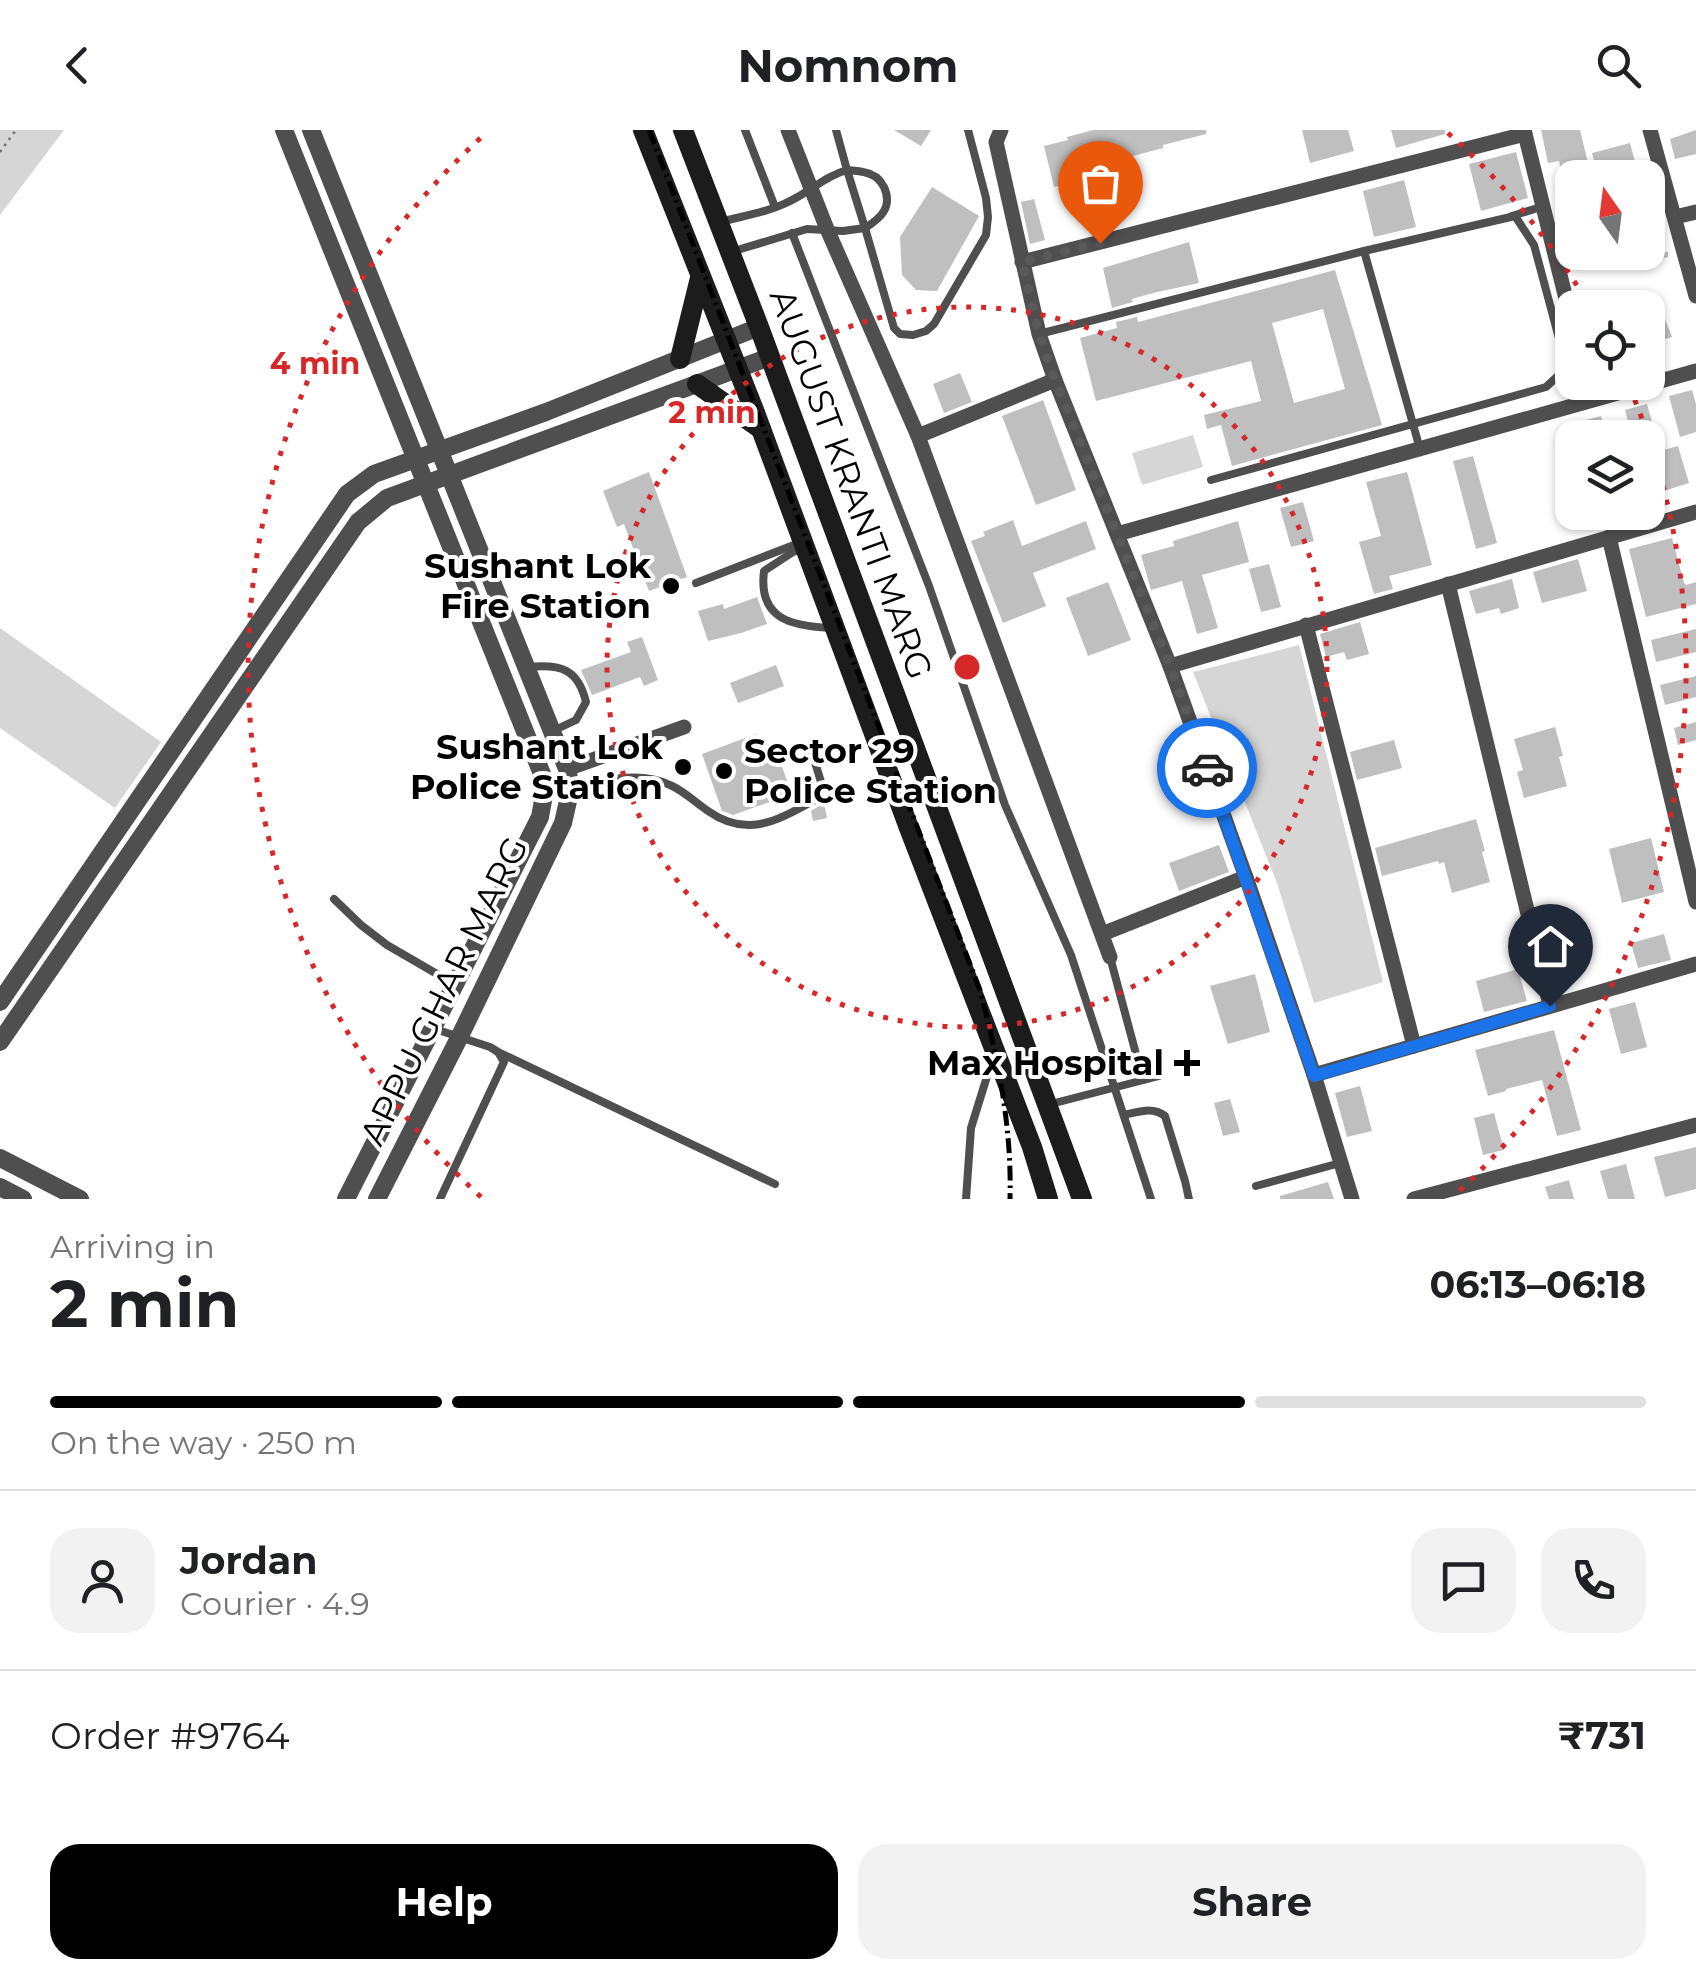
<!DOCTYPE html>
<meta charset="utf-8">
<style>
:root{--surface:#fff;--page:#f2f2f2;--text:#202124;--muted:#757577;--line:#e0e0e0;--accent:#000}
body{margin:0;font-family:Montserrat,sans-serif;background:var(--page);color:var(--text);height:100vh;display:flex;flex-direction:column;font-size:38px;white-space:nowrap}
*{box-sizing:border-box;margin:0}
p{font-size:32px;color:var(--muted)}
.icon{flex:none;width:55px;height:55px;fill:none;stroke:currentColor;stroke-width:2;stroke-linecap:round;stroke-linejoin:round}
.map{position:relative;height:1069px;overflow:hidden}
.details{display:flex;flex-direction:column;background:var(--surface);flex:1}
.details>*{flex:none}
.needle{width:65px;rotate:346deg}
.buttons{position:absolute;left:1555px;top:30px;display:grid;gap:20px}
.buttons a{display:grid;place-items:center;width:110px;height:110px;border-radius:20px;background:var(--surface);box-shadow:0 2px 8px #0004;font-size:50px}
.pin{position:absolute;display:grid;place-items:center;width:85px;height:85px;color:#fff;margin:-102px -42px;border-radius:50% 50% 50% 0;rotate:-45deg;box-shadow:0 0 10px #0007}
.pin .icon{rotate:45deg}
.courier{position:absolute;display:grid;place-items:center;width:100px;height:100px;margin:-50px;border:8px solid #1a73e8;border-radius:50%;background:#fff;color:#222;box-shadow:0 2px 12px #0007}
.overview em{font-style:normal;font-weight:700}
.overview div{display:flex;flex-direction:column-reverse}
.overview{display:flex;align-items:center;justify-content:space-between;height:170px;padding:0 50px}
h1{font-size:65px;font-weight:700;line-height:75px}
.bar{display:grid;grid-template-columns:repeat(4,1fr);gap:15px 10px;align-content:center;height:120px;padding:0 50px}
.bar i{height:12px;border-radius:8px;background:var(--line)}
.bar .selected{background:var(--accent)}
.bar p{grid-column:span 4}
.line{display:flex;align-items:center;gap:25px;padding:0 50px;border-top:2px solid var(--line)}
.line div{flex:1}
.round{display:grid;place-items:center;flex:none;width:105px;height:105px;border-radius:30px;background:var(--page)}
.button{display:flex;gap:20px;margin-top:auto;padding:20px 50px}
.button a{flex:1;height:115px;border-radius:30px;background:var(--accent);color:#fff;font-size:40px;font-weight:700;line-height:115px;text-align:center}
.button a+a{background:var(--page);color:var(--text)}
header{display:flex;justify-content:space-between;align-items:center;height:130px;padding:0 50px;background:var(--surface);font-size:45px;font-weight:700}
.map>svg:first-child{display:block}
.green{fill:#d6d6d6}
.building{fill:#bfbfbf;fill-rule:evenodd}
.lines{fill:none;stroke-linecap:round;stroke-linejoin:round}
.path{stroke:#717171;stroke-width:2.5;stroke-dasharray:2.5 5;stroke-linecap:butt}
.service{stroke:#4f4f4f;stroke-width:8}
.minor{stroke:#4f4f4f;stroke-width:15}
.tertiary{stroke:#4f4f4f;stroke-width:18}
.secondary{stroke:#1c1c1c;stroke-width:20}
.rail{stroke:#000;stroke-width:5;stroke-dasharray:15 5 2.5 5;stroke-linecap:butt}
.done{stroke:#595959;stroke-width:10;stroke-dasharray:0 18}
.route{stroke:#1a73e8;stroke-width:12}
.ring{fill:none;stroke:#d62828;stroke-width:5;stroke-dasharray:5 10}
.poi-dot{fill:#000;stroke:#fff;stroke-width:4}
.labels{text-anchor:middle;stroke-width:8;stroke-linejoin:round;paint-order:stroke}
.street-label{font-size:35px;fill:#000;stroke:#fff}
.poi-label{font-size:35px;font-weight:bold;fill:#000;stroke:#fff;text-anchor:end}
.centre{fill:#d62828;stroke:#fff;stroke-width:5}
.ring-label{font-size:30px;text-anchor:middle;font-weight:bold;fill:#d62828;stroke:#fff;stroke-width:8;stroke-linejoin:round;paint-order:stroke}
</style>
<header><svg class="icon" aria-label="back" viewBox="0 0 24 24"><path d="M15 5l-7 7 7 7"/></svg>Nomnom<svg class="icon" aria-label="search" viewBox="0 0 24 24"><circle cx="10" cy="10" r="6"/><path d="M15 15l6 6"/></svg></header>
<div class="map">
<svg width="1696" height="1069" viewBox="0 0 1696 1069">
<rect width="100%" height="100%" fill="#fff"/>
<g class="green">
<polygon points="0,0 64,0 0,85"/>
<polygon points="1193,305 1203,337 1142,355 1132,323"/>
<polygon points="0,498 161,612 115,678 0,598"/>
<polygon points="1299,515 1383,852 1314,873 1277,753 1193,542"/>
</g>
<g class="building">
<polygon points="894,0 931,0 921,16"/>
<polygon points="1093,0 1206,0 1206,4 1163,15 1163,18 1118,30 1118,33 1096,39 1109,91 1091,95 1080,51 1054,57 1044,16 1068,10 1067,7"/>
<polygon points="1302,0 1348,0 1354,21 1310,33"/>
<polygon points="1391,0 1445,0 1445,4 1396,18"/>
<polygon points="1541,0 1580,0 1588,33 1561,40 1559,31 1548,33"/>
<polygon points="1696,0 1696,24 1675,29 1670,9"/>
<polygon points="1630,13 1635,32 1597,41 1592,23"/>
<polygon points="1516,22 1528,68 1481,81 1469,34"/>
<polygon points="1404,50 1416,97 1374,107 1363,61"/>
<polygon points="932,57 979,86 937,161 916,160 902,145 900,107"/>
<polygon points="1034,69 1045,110 1030,114 1021,72"/>
<polygon points="1189,112 1199,153 1153,163 1132,169 1133,172 1112,178 1103,138"/>
<polygon points="1616,122 1668,122 1668,127 1620,139"/>
<path d="M1335,140L1382,295L1232,336L1221,295L1207,299L1204,285L1261,271L1251,231L1096,271L1080,208L1117,198L1116,192L1137,187L1138,192ZM1323,179L1345,259L1294,273L1272,193Z"/>
<polygon points="1665,189 1672,207 1648,214 1648,194"/>
<polygon points="960,243 972,272 944,283 933,254"/>
<polygon points="1692,260 1696,274 1696,302 1680,307 1669,266"/>
<polygon points="1043,270 1076,360 1036,375 1002,286"/>
<polygon points="1647,274 1660,321 1678,316 1689,353 1648,366 1648,308 1632,308 1625,280"/>
<polygon points="1601,286 1607,308 1572,308 1572,331 1568,331 1560,297"/>
<polygon points="1473,326 1497,413 1476,419 1453,331"/>
<polygon points="649,342 687,447 649,461 624,394 617,397 603,361"/>
<polygon points="1407,342 1432,435 1389,446 1393,459 1374,464 1359,412 1381,406 1366,352"/>
<polygon points="1303,372 1314,411 1291,417 1280,378"/>
<polygon points="1013,390 1022,416 1086,391 1096,419 1033,443 1046,476 1003,493 971,411 985,406 983,402"/>
<polygon points="1238,391 1249,432 1202,445 1218,498 1197,504 1182,451 1151,460 1141,425 1174,416 1173,411"/>
<polygon points="1672,408 1684,453 1686,455 1696,452 1696,474 1646,487 1629,419"/>
<polygon points="1578,429 1587,461 1542,473 1533,442"/>
<polygon points="1269,434 1281,477 1261,482 1249,439"/>
<polygon points="1512,449 1519,478 1501,484 1499,478 1476,484 1469,461"/>
<polygon points="1108,452 1131,510 1088,526 1066,468"/>
<polygon points="757,467 767,494 741,503 708,511 698,481 723,474 724,479"/>
<polygon points="1360,492 1369,524 1347,530 1344,522 1326,527 1320,504"/>
<polygon points="1696,499 1696,522 1656,532 1651,510"/>
<polygon points="642,507 658,550 644,556 640,547 592,565 581,540 631,522 627,512"/>
<polygon points="776,535 784,556 738,573 730,553"/>
<polygon points="1696,546 1696,567 1665,575 1660,555"/>
<polygon points="1696,592 1696,610 1678,615 1674,598"/>
<polygon points="1555,597 1563,626 1559,627 1567,656 1524,668 1517,642 1523,640 1514,609"/>
<polygon points="756,604 762,620 774,615 792,664 733,685 726,682 722,681 702,624"/>
<polygon points="1394,610 1402,638 1357,650 1350,622"/>
<polygon points="824,673 827,688 813,691 811,681"/>
<polygon points="1476,689 1485,721 1482,722 1490,752 1452,763 1444,732 1439,734 1438,731 1382,746 1375,718"/>
<polygon points="1651,708 1664,762 1622,773 1609,719"/>
<polygon points="1219,715 1229,742 1179,761 1169,733"/>
<polygon points="1664,804 1671,830 1638,838 1631,813"/>
<polygon points="1518,839 1527,871 1484,882 1476,851"/>
<polygon points="1255,844 1270,902 1228,914 1210,856"/>
<polygon points="1635,872 1647,917 1621,924 1609,879"/>
<polygon points="1554,900 1581,1000 1557,1006 1542,950 1506,959 1506,961 1488,966 1475,920"/>
<polygon points="1360,956 1372,1001 1347,1007 1335,963"/>
<polygon points="1230,969 1240,1002 1223,1006 1214,973"/>
<polygon points="1494,983 1504,1020 1483,1025 1474,988"/>
<polygon points="1696,1017 1696,1059 1665,1067 1654,1027"/>
<polygon points="1626,1034 1635,1069 1608,1069 1600,1041"/>
<polygon points="1569,1050 1574,1069 1549,1069 1545,1057"/>
<polygon points="1328,1052 1334,1069 1280,1069 1280,1066"/>
</g>
<g class="lines">
<polyline class="path" points="0,22 16,0"/>
<g class="service">
<polyline points="745,0 775,77"/>
<path d="M847,40C855,41 865,41 872,45C878,47 881,52 884,57C893,77 881,88 865,98Z"/>
<polyline points="1512,86 1541,77"/>
<path d="M720,92C743,86 769,82 790,71C810,62 825,46 847,40L836,0"/>
<polyline points="792,103 929,456 1005,675 1071,825 1151,1069"/>
<polyline points="734,121 807,99 843,101 865,98 894,198 900,204 913,205 926,201 934,194 986,105 988,87 986,68 968,0"/>
<polyline points="1364,121 1420,319"/>
<polyline points="1039,204 1364,121 1515,86 1534,115 1560,212 1559,245 1546,257 1211,350"/>
<path d="M804,418L793,422L764,441C758,489 791,496 830,498"/>
<polyline points="696,453 799,413"/>
<path d="M529,537C561,534 578,539 586,572L576,590L555,600"/>
<path d="M571,658C603,651 639,640 670,655C684,661 696,673 708,681C748,709 778,690 815,670L821,652L810,616"/>
<polyline points="334,769 361,795 387,815 456,855"/>
<polyline points="1110,827 1143,950"/>
<polyline points="435,899 490,917 498,922 504,932 440,1069"/>
<polyline points="498,922 775,1054"/>
<polyline points="1047,975 1159,946"/>
<path d="M1124,985C1139,982 1152,976 1165,986L1185,1051L1189,1069"/>
<polyline points="1256,1056 1340,1033"/>
<polyline points="966,1069 971,998 993,927"/>
</g>
<g class="minor">
<polyline points="788,0 827,99 918,306 1110,827"/>
<polyline points="1001,0 996,12 1039,204 1055,250 1170,536 1248,753 1314,945 1352,1069"/>
<polyline points="1524,0 1572,193"/>
<polyline points="1650,0 1696,166"/>
<polyline points="1675,87 1696,82"/>
<polyline points="1022,132 1525,4"/>
<polyline points="918,306 1055,250"/>
<polyline points="1117,404 1696,241"/>
<polyline points="1609,407 1696,772"/>
<polyline points="1448,454 1550,875"/>
<polyline points="1306,495 1414,916"/>
<polyline points="1170,536 1696,382"/>
<polyline points="567,639 684,597"/>
<polyline points="1102,804 1246,747"/>
<polyline points="1314,945 1696,834"/>
<polyline points="1414,1069 1696,995"/>
</g>
<g class="tertiary">
<polyline points="284,0 546,654 540,687 346,1069"/>
<polyline points="311,0 567,639 571,658 563,693 459,908 377,1069"/>
<polyline points="0,872 347,364 374,344 546,282 759,197"/>
<polyline points="0,912 358,392 387,368 770,227"/>
<polyline points="0,1028 80,1069"/>
<polyline points="0,1057 23,1069"/>
</g>
<g class="secondary">
<polyline points="643,0 754,280 909,698 1032,1017 1048,1069"/>
<polyline points="683,0 759,197 1082,1069"/>
<polyline points="680,229 700,148"/>
<polyline points="697,254 761,299"/>
</g>
<path class="rail" d="M649,0L980,860C998,929 1012,997 1010,1069"/>
</g>
<g class="lines">
<polyline class="done" points="1100,113 1022,132 1039,204 1055,250 1170,536 1207,638"/>
<polyline class="route" points="1207,638 1314,946 1550,876"/>
</g>
<g class="ring">
<circle cx="967" cy="537" r="360"/>
<path d="M481 1067A719 719 0 0 1 486 3M1448 3A719 719 0 0 1 1590 177M1629 256A719 719 0 0 1 1453 1067"/>
</g>
<g class="poi-dot">
<circle cx="671" cy="456" r="10"/>
<circle cx="683" cy="637" r="10"/>
<circle cx="724" cy="641" r="10"/>
<path d="M1182 918h10v10h10v10h-10v10h-10v-10h-10v-10h10z"/>
</g>
<g class="labels">
<g class="street-label">
<text transform="translate(851 354) rotate(70)" y="12">AUGUST KRANTI MARG</text>
<text transform="translate(444 861) rotate(-64)" y="12">APPU GHAR MARG</text>
</g>
<g class="poi-label">
<text x="651" y="448">Sushant Lok<tspan x="651" dy="40">Fire Station</tspan></text>
<text x="663" y="629">Sushant Lok<tspan x="663" dy="40">Police Station</tspan></text>
<text x="744" y="633" text-anchor="start">Sector 29<tspan x="744" dy="40">Police Station</tspan></text>
<text x="1164" y="945">Max Hospital</text>
</g>
</g>
<circle cx="967" cy="537" r="15" class="centre"/>
<g class="ring-label">
<text x="315" y="244">4 min</text>
<text x="712" y="293">2 min</text>
</g>
</svg>
<div class="buttons">
<a><svg class="needle" viewBox="-14 -14 28 28"><path d="M0-13l5 13h-10z" fill="#e53935"/><path d="M0 13l5-13h-10z" fill="#757577"/></svg></a>
<a><svg class="icon" aria-label="locate" viewBox="0 0 24 24"><circle cx="12" cy="12" r="6"/><path d="M12 2v4M12 18v4M2 12h4M18 12h4"/></svg></a>
<a><svg class="icon" aria-label="layers" viewBox="0 0 24 24"><path d="M12 4l9 5-9 5-9-5zM3 14l9 5 9-5"/></svg></a>
</div>
<div class="pin" style="left:1100px;top:113px;background:#ea580c"><svg class="icon" aria-label="bag" viewBox="0 0 24 24"><path d="M5 8h14l-1 12H6zM9 8a3 3 0 0 1 6 0"/></svg></div>
<div class="pin" style="left:1550px;top:876px;background:#1f2937"><svg class="icon" aria-label="home" viewBox="0 0 24 24"><path d="M3 11l9-7 9 7M6 9v11h12V9"/></svg></div>
<div class="courier" style="left:1207px;top:638px"><svg class="icon" aria-label="car" viewBox="0 0 24 24"><path d="M5 17H2v-5l4-1 3-4h7l3 4 3 1v5h-3M9 17h6M6 11h13"/><circle cx="7" cy="17" r="2"/><circle cx="17" cy="17" r="2"/></svg></div>
</div>
<section class="details">
<div class="overview"><div><h1>2 min</h1><p>Arriving in</p></div><em>06:13–06:18</em></div>
<div class="bar"><i class="selected"></i><i class="selected"></i><i class="selected"></i><i></i><p>On the way · 250 m</p></div>
<div class="line" style="height:180px"><a class="round"><svg class="icon" aria-label="person" viewBox="0 0 24 24"><circle cx="12" cy="8" r="4"/><path d="M4 21q1-7 8-7t8 7"/></svg></a><div><b>Jordan</b><p>Courier · 4.9</p></div><a class="round"><svg class="icon" aria-label="chat" viewBox="0 0 24 24"><path d="M4 5h16v11H9l-5 4z"/></svg></a><a class="round"><svg class="icon" aria-label="phone" viewBox="0 0 24 24"><path d="M5 4h4l2 5-3 2q2 4 5 5l2-3 5 2v4C11 20 4 13 5 4z"/></svg></a></div>
<div class="line" style="height:130px"><div>Order #9764</div><b>₹731</b></div>
<div class="button"><a>Help</a><a>Share</a></div>
</section>
